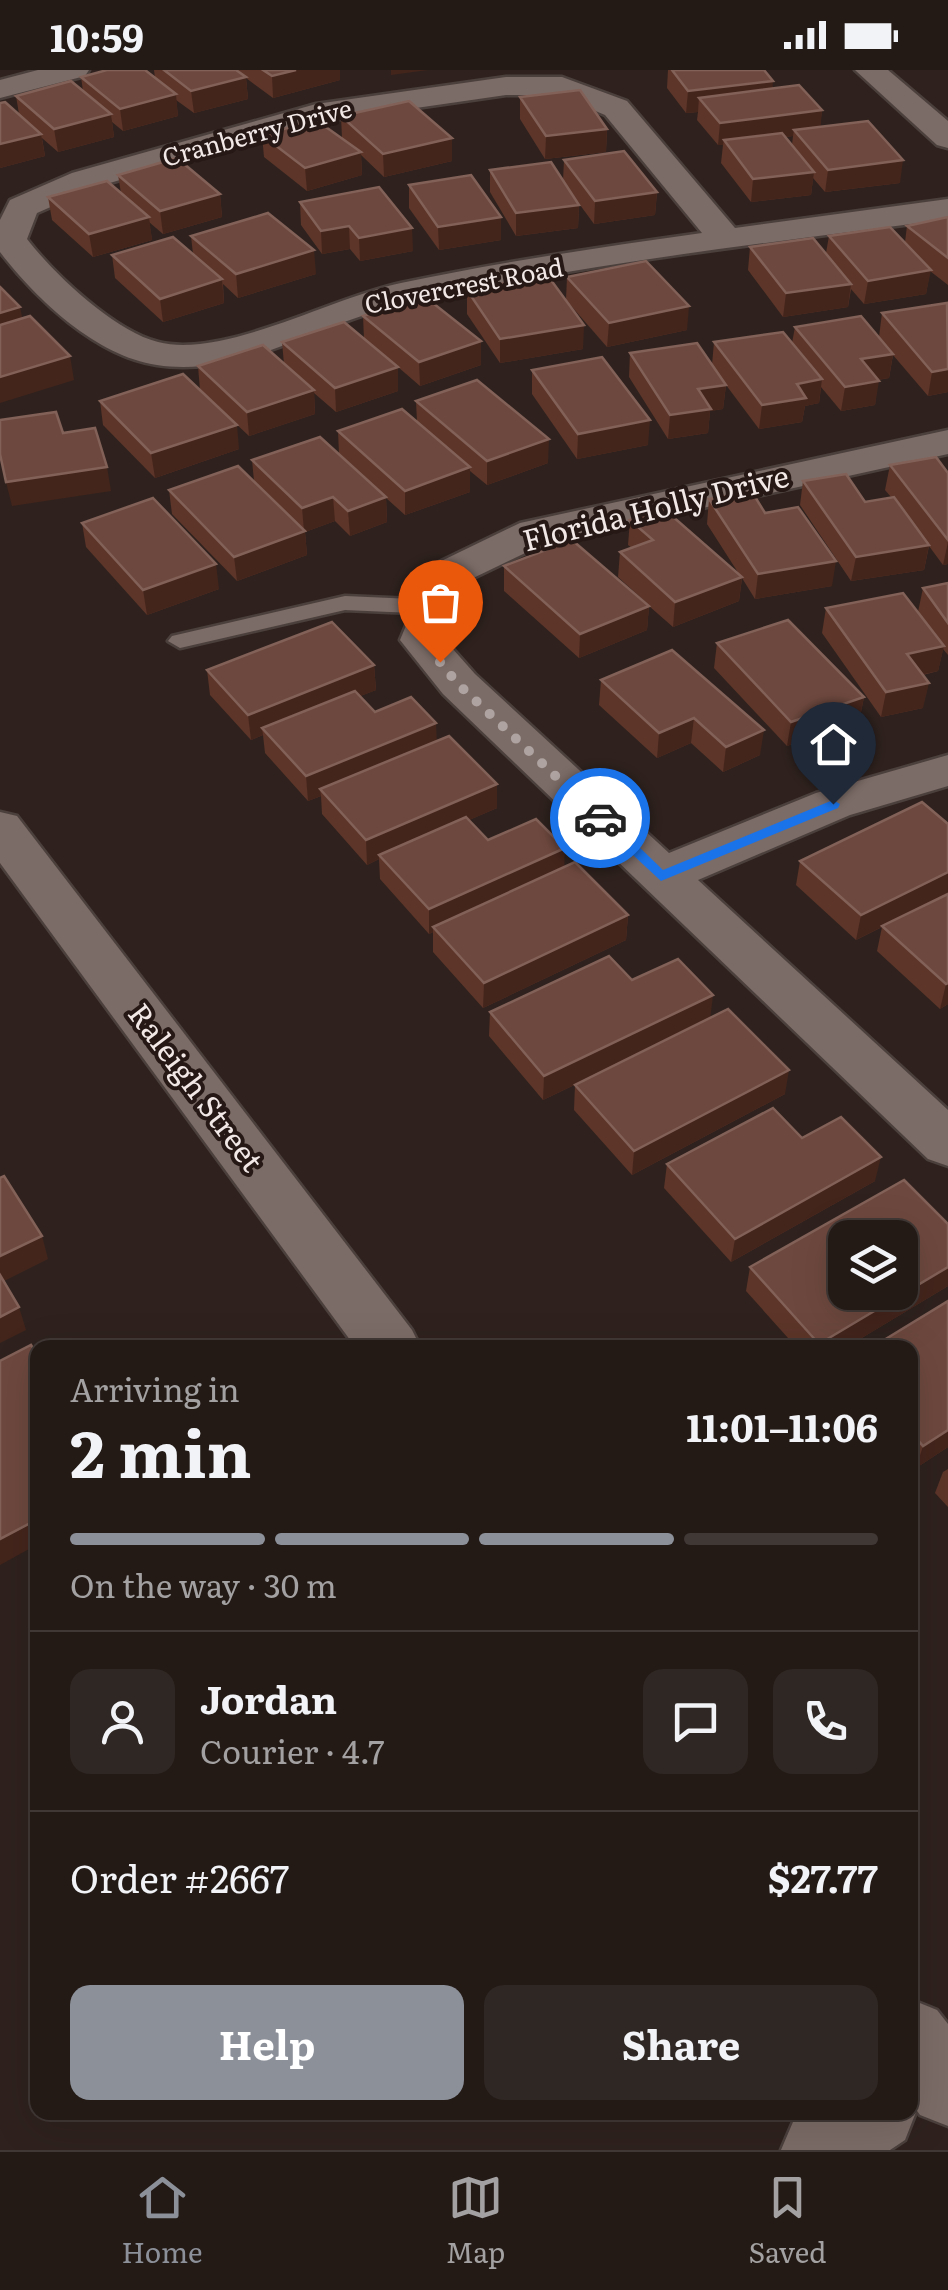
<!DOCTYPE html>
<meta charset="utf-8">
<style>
:root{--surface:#231a16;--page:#2f2723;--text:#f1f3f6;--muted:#a3a1a1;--line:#403835;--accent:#8c9099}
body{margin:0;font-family:Literata,serif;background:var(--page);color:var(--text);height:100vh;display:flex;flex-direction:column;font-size:38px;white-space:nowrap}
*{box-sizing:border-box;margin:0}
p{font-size:32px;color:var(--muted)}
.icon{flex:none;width:55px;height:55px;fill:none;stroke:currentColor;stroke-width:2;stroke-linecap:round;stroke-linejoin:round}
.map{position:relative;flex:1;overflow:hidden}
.drawer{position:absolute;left:30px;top:1270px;width:888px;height:780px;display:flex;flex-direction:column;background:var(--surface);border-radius:20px;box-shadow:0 10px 40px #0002,0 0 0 2px var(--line)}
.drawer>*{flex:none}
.controls{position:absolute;left:828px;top:1150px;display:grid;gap:20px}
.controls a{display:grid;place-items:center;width:90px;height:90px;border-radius:20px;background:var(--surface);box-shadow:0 10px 40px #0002,0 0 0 2px var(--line);font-size:50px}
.pin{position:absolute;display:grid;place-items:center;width:85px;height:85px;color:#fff;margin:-102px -42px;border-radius:50% 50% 50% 0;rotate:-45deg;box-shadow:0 0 10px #0007}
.pin .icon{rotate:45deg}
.courier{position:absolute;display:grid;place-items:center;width:100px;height:100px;margin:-50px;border:8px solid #1a73e8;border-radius:50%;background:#fff;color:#222;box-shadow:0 2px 12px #0007}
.overview em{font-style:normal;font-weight:700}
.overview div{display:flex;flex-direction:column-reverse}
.overview{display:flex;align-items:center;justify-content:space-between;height:170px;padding:0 40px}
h1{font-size:65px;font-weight:700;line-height:75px}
.bar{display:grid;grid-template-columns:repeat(4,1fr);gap:15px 10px;align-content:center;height:120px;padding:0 40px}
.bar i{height:12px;border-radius:8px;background:var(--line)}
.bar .active{background:var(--accent)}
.bar p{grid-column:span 4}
.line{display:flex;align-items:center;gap:25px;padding:0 40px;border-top:2px solid var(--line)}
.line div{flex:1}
.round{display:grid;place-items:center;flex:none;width:105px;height:105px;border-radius:20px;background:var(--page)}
.primary-button{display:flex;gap:20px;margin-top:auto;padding:20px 40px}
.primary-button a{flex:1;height:115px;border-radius:20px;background:var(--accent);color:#fff;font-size:40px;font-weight:700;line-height:115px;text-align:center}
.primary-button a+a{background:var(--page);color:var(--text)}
.status{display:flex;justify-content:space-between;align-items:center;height:70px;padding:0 50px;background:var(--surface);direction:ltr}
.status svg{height:28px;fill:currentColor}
.tab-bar{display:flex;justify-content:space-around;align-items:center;height:140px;border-top:2px solid var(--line);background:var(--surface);font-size:28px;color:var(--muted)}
.tab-bar a{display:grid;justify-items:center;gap:5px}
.tab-bar .active{color:var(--accent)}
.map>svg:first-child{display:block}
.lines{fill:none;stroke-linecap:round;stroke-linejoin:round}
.lane-casing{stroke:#4c403d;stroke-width:5}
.street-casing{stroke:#4c403d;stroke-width:5}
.secondary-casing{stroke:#4c403d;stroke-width:5}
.lane{fill:#7c6c67;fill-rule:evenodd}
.street{fill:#7c6c67;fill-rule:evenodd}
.secondary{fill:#7c6c67;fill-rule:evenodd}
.wall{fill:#5d3529;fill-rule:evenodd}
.shaded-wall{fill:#44251c}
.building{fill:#6d483e;stroke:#826158;stroke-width:2.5;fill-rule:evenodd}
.route{fill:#1a73e8}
.done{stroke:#aea3a0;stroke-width:10;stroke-dasharray:0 18}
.labels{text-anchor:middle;stroke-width:8;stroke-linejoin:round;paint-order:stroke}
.far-street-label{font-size:25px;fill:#f2e8e6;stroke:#251815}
.street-label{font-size:30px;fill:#f2e8e6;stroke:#251815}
</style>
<div class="status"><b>10:59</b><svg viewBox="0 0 49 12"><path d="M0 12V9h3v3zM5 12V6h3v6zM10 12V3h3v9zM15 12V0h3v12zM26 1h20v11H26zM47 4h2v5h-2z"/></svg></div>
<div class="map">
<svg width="948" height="2080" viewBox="0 0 948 2080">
<rect width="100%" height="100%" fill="#2f221e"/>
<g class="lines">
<g class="lane-casing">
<polygon id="lane" points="345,526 435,530 447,537 435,544 345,540 180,578 168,571 172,566"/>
</g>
<g class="street-casing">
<g id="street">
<polygon points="38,0 89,0 85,6 0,28 0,10"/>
<polygon points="855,0 888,0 948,51 948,78 937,75"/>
<path d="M506,7H562L627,31L735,158L948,129V149C765,174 579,193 399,235C320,253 242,308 157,295C96,286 36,229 0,182V150L10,130L72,103L316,34ZM506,25H558L605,45L702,163C602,177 500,192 401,213C333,227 223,289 158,272C114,261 54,204 27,169L37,143L96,117L319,52Z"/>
<polygon points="948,360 948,384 548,472 465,512 444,569 475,604 669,783 816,723 948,685 948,716 850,745 698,810 948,1040 948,1096 928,1089 443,624 400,570 431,496 520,453"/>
<polygon points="910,2027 916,2042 905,2070 890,2080 781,2080 793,2052 807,2042 910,2042"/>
</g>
</g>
<g class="secondary-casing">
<g id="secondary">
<polygon points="0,742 17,746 412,1260 421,1278 356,1278 0,793"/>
<polygon points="910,1929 937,1940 948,1954 948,2056 920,2045 910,2031"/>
</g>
</g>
<use href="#lane" class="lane"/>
<use href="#street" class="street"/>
<use href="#secondary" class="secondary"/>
</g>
<g class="wall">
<polygon points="154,0 340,0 340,10 273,28 246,8 248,29 194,43 176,30 178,46 123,61 112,52 114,67 58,82 42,68 45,86 0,98 0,33 19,44 16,26 83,21 81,7 155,8"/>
<path d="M668,0H764L773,18L822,40L820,56L900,113L825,122L813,108L811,125L751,132L721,93L723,75H718L697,50L698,42L686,43L667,18ZM793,66L792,75L785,67Z"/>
<polygon points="520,27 607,59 606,82 545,89 520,49"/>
<polygon points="341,46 452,68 452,91 384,107 361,85 362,105 307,121 264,87 262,65 342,68"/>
<polygon points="564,90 657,122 655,145 594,154 572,124 579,135 578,158 516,166 490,122 490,100 563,111"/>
<polygon points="118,105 220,124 222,147 163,164 149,152 152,170 93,187 52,150 48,127 121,123"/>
<polygon points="409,115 501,170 439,180 409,138"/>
<polygon points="300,132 413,181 360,191 350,179 322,184 301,155"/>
<polygon points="948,147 948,215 930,201 926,224 864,234 851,219 848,237 783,247 748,200 750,177 826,183 829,166 905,172 907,156"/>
<polygon points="191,166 316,204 238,228 223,214 224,233 163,252 115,208 112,185 193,184"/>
<polygon points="567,207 687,260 607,277 566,230"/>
<polygon points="467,220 583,279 500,293 467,244"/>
<polygon points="948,234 948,322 928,326 893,285 889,308 878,310 875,335 841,341 821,317 819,333 805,336 802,352 759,359 723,311 726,315 723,339 710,341 708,363 668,369 629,307 630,283 712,295 714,272 792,273 795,257 879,267 882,243"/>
<polygon points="363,246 481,271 481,295 420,316 398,297 398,321 336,342 314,323 315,344 249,366 200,320 198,296 284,294 282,272 364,269"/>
<polygon points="532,300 648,375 577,389 532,324"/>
<polygon points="100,331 239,379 155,408 103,355"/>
<polygon points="416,331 548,393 487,415 470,401 470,422 405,445 386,428 387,452 350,466 335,451 305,462 307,485 237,511 172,444 169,420 254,411 252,390 339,384 338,361 417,352"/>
<polygon points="890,395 948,403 948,494 943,495 929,476 924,500 851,511 800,435 803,411 865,432 891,427 885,420"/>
<polygon points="709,429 765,443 832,516 755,529 742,508 739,531 673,557 649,536 647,560 579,588 504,521 504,496 649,535 618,507 620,482 632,478 628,475 630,450 739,504 707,454"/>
<polygon points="82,453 219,519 147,545 86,477"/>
<polygon points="948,513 948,585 943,579 938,601 923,605 923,638 881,647 822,563 826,538 918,542 923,518"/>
<polygon points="717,573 864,627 859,652 787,676 714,598"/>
<polygon points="672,580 760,685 723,702 691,673 657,688 599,635 601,610"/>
<polygon points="374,595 376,620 360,626 375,642 437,671 497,714 497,738 469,750 488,770 564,797 628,845 626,870 483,938 433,882 433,862 429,864 380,809 379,789 367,795 322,744 321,726 308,731 265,683 263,665 251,670 210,625 207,600"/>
<polygon points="948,754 948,934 940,939 877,881 882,857 856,870 796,815 800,791"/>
<polygon points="632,910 710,948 785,1024 632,1105 574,1040 575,1015 618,994 543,1030 489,966 490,942"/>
<polygon points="802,1068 875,1111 731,1192 664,1118 667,1094"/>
<polygon points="750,1197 948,1216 845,1278 797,1278 746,1221"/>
<polygon points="910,1278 948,1377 916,1398 910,1391"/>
<polygon points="948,1399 948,1437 935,1423 943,1402"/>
</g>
<g class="shaded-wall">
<polygon points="296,0 340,0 340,10 273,28 272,6"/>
<polygon points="391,0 428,0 391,5"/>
<polygon points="246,7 248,29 194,43 191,21"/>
<polygon points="773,11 771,33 699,28 698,42 686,43 688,21"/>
<polygon points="176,24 178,46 123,61 120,39"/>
<polygon points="822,40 820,62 794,60 793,66 727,74 724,70 723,75 718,75 720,53"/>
<polygon points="111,44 114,67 58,82 54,59"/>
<polygon points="607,59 606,82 545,89 546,66"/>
<polygon points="41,64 45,86 0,98 0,74"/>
<polygon points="452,68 452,91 384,107 383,84"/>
<polygon points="361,82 362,105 307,121 305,98"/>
<polygon points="903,90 900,113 825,122 828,100"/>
<polygon points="814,102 811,125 751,132 753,109"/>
<polygon points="657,122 655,145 594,154 595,131"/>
<polygon points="220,124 222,147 163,164 160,141"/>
<polygon points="579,135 578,158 516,166 516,143"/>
<polygon points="149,147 152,170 93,187 89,164"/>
<polygon points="501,147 501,170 439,180 438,157"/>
<polygon points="349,156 350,179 322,184 321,161"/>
<polygon points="412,158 413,181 360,191 359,168"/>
<polygon points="314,180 316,204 238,228 236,204"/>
<polygon points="931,200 926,224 864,234 868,211"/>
<polygon points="222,209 224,233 163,252 160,229"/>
<polygon points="851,214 848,237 783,247 786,223"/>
<polygon points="689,236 687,260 607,277 609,253"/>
<polygon points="20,237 25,261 0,268 0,243"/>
<polygon points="584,255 583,279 500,293 500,269"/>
<polygon points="481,271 481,295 420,316 419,292"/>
<polygon points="893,284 889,308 857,313 861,289"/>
<polygon points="70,286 74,310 0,333 0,307"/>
<polygon points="398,297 398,321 336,342 335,318"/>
<polygon points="948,299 948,322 928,326 932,302"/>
<polygon points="822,309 819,333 805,336 802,352 759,359 762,335 797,314"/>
<polygon points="879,311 875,335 841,341 845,317"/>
<polygon points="726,315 723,339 710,341 708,363 668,369 670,345 698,319"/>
<polygon points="314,320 315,344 249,366 247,342"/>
<polygon points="650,350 648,375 577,389 578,364"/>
<polygon points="237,355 239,379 155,408 151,383"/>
<polygon points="549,369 548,393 487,415 487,391"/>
<polygon points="107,397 111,421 12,436 6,412"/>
<polygon points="470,397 470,422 405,445 405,421"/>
<polygon points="333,427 335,451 305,462 307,485 237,511 234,487 304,461 302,438"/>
<polygon points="386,427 387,452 350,466 348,441"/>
<polygon points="948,472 948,494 943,495"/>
<polygon points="929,475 924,500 851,511 856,487"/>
<polygon points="836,491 832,516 755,529 758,504"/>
<polygon points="216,494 219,519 147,545 143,520"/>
<polygon points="742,507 739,531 673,557 675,532"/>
<polygon points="649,536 647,560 579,588 580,564"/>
<polygon points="944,576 938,601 902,609 907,584"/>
<polygon points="374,595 376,620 267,663 262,658 263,665 251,670 248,645"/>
<polygon points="929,613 923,638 881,647 886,622"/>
<polygon points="864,627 859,652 787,676 791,652"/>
<polygon points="694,648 691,673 657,688 659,663"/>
<polygon points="436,653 437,677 320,719 321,726 308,731 306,706"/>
<polygon points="764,660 760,685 723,702 726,677"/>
<polygon points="497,714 497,738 382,788 379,785 379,789 367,795 366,770"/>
<polygon points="565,778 564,803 433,857 433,862 429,864 429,839"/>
<polygon points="948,802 948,824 856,870 861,845"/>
<polygon points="628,845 626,870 483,938 484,913"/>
<polygon points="948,913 948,934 940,939 946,914"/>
<polygon points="713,925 710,950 543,1030 544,1006"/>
<polygon points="789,1000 785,1024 632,1105 634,1081"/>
<polygon points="881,1087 875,1111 731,1192 735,1169"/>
<polygon points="42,1166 48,1189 0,1213 0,1186"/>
<polygon points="948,1197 948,1216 845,1278 818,1278 819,1274"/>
<polygon points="19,1237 26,1260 0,1273 0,1247"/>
<polygon points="948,1360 948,1377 916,1398 923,1376"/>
<polygon points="38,1449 38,1474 0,1495 0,1469"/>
</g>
<g class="building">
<polygon points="107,0 145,0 176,24 120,39 81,7"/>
<polygon points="164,0 236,0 246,7 191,21"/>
<polygon points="263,0 296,0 272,6"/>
<polygon points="672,0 764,0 773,11 688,21"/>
<polygon points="71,11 111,44 54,59 16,26"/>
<polygon points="799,15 822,40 720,53 699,28"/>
<polygon points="580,20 607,59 546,66 520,27"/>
<polygon points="409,31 452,68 383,84 341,46"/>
<polygon points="5,32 41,64 0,74 0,33"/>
<polygon points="316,50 361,82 305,98 262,65"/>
<polygon points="868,51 903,90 828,100 794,60"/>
<polygon points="782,63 814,102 753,109 724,70"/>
<polygon points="624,81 657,122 595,131 564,90"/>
<polygon points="177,88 220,124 160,141 118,105"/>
<polygon points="551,92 579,135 516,143 490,100"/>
<polygon points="471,105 501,147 438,157 409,115"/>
<polygon points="107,111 149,147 89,164 48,127"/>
<polygon points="379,117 412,158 359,168 349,156 321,161 300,132"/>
<polygon points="268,143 314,180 236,204 191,166"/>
<polygon points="948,147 948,188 907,156"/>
<polygon points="890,157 931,200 868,211 829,166"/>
<polygon points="173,167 222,209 160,229 112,185"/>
<polygon points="813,168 851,214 786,223 750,177"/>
<polygon points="646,191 689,236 609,253 567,207"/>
<polygon points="548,206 584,255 500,269 467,220"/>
<polygon points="0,217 20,237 0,243"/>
<polygon points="424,226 481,271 419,292 363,246"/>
<polygon points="947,233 948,299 932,302 882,243"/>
<polygon points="30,246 70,286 0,307 0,255"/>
<polygon points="861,246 893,284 861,289 879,311 845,317 795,257"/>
<polygon points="344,252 398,297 335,318 282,272"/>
<polygon points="783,262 822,309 797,314 806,328 762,335 714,272"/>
<polygon points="697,273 726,315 698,319 711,339 670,345 630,283"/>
<polygon points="263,275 314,320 247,342 198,296"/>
<polygon points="602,287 650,350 578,364 532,300"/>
<polygon points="183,304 237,355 151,383 100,331"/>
<polygon points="477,310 549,369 487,391 416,331"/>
<polygon points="402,339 470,397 405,421 338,361"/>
<polygon points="56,342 63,363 95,358 107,397 6,412 0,384 0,350"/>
<polygon points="320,367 386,427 348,441 333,427 302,438 252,390"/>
<polygon points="936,387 948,403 948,470 890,395"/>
<polygon points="238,396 305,461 234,487 169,420"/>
<polygon points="846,404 865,432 894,427 929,475 856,487 803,411"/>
<polygon points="752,422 765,443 798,437 836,491 758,504 709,429"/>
<polygon points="153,428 216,494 143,520 82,453"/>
<polygon points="663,438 742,507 675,532 620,482 653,470 630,450"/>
<polygon points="572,470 649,536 580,564 504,496"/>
<polygon points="948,513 948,553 923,518"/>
<polygon points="903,523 944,576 907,584 929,613 886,622 826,538"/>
<polygon points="788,550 864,627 791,652 717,573"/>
<polygon points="332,552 374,595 248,645 207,600"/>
<polygon points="672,580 764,660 726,677 694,648 659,663 601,610"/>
<polygon points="355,621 375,642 411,627 436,653 306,706 262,658"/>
<polygon points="449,666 497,714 366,770 320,719"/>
<polygon points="922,732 948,754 948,802 861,845 800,791"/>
<polygon points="466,747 488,770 536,749 565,778 429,839 379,785"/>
<polygon points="575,792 628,845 484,913 433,857"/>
<polygon points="948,824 948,913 946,914 882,856"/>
<polygon points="609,886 632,910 678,889 713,925 544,1006 490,942"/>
<polygon points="728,939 789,1000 634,1081 575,1015"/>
<polygon points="773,1038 802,1068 841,1047 881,1087 735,1169 667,1094"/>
<polygon points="4,1106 42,1166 0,1186 0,1108"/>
<path d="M904,1110L948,1154V1197L819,1274L750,1197ZM845,1168H900V1222H845Z"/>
<polygon points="0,1205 19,1237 0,1247"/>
<polygon points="948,1231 948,1360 923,1376 910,1361 910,1278 871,1278"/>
<polygon points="31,1275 38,1286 38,1449 0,1469 0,1291"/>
<polygon points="38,1512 38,1530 31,1515"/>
</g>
<polygon class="route" points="833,730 840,734 838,738 661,811 593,748 605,744 663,800"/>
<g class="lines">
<polyline class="done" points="440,592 458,614 600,748"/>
</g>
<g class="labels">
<g class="far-street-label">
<text transform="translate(257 63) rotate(-15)" y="9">Cranberry Drive</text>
<text transform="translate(464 216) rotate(-11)" y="9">Clovercrest Road</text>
</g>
<g class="street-label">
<text transform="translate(656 439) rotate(-14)" y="10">Florida Holly Drive</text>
<text transform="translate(195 1018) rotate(53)" y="10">Raleigh Street</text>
</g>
</g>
</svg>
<div class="controls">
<a><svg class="icon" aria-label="layers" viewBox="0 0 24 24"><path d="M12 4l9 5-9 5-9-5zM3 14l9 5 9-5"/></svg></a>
</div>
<div class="pin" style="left:440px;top:592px;background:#ea580c"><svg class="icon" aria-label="bag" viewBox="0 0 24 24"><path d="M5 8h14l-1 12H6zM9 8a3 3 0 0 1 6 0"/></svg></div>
<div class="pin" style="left:833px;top:734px;background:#1f2937"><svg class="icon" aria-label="home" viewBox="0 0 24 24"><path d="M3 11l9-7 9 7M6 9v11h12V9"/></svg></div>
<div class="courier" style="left:600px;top:748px"><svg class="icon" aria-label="car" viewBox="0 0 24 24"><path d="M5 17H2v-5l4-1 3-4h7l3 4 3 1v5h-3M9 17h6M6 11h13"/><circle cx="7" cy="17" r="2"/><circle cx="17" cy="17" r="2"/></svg></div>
<section class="drawer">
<div class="overview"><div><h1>2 min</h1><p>Arriving in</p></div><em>11:01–11:06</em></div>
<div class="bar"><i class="active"></i><i class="active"></i><i class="active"></i><i></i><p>On the way · 30 m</p></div>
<div class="line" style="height:180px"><a class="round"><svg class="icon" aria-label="person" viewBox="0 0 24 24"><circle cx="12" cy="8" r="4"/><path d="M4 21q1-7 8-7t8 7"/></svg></a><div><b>Jordan</b><p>Courier · 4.7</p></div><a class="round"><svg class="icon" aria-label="chat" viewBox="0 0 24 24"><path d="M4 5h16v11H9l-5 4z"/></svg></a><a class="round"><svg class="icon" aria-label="phone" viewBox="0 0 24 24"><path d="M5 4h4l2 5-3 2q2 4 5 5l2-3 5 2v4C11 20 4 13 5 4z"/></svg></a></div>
<div class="line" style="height:130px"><div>Order #2667</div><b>$27.77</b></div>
<div class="primary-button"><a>Help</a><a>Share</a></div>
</section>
</div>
<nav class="tab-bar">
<a class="active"><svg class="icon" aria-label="home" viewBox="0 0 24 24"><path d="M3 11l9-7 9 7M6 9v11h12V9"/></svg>Home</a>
<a><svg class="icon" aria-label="map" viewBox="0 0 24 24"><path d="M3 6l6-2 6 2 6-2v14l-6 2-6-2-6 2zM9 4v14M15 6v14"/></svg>Map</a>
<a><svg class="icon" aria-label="saved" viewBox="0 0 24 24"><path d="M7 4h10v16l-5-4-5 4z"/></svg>Saved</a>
</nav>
